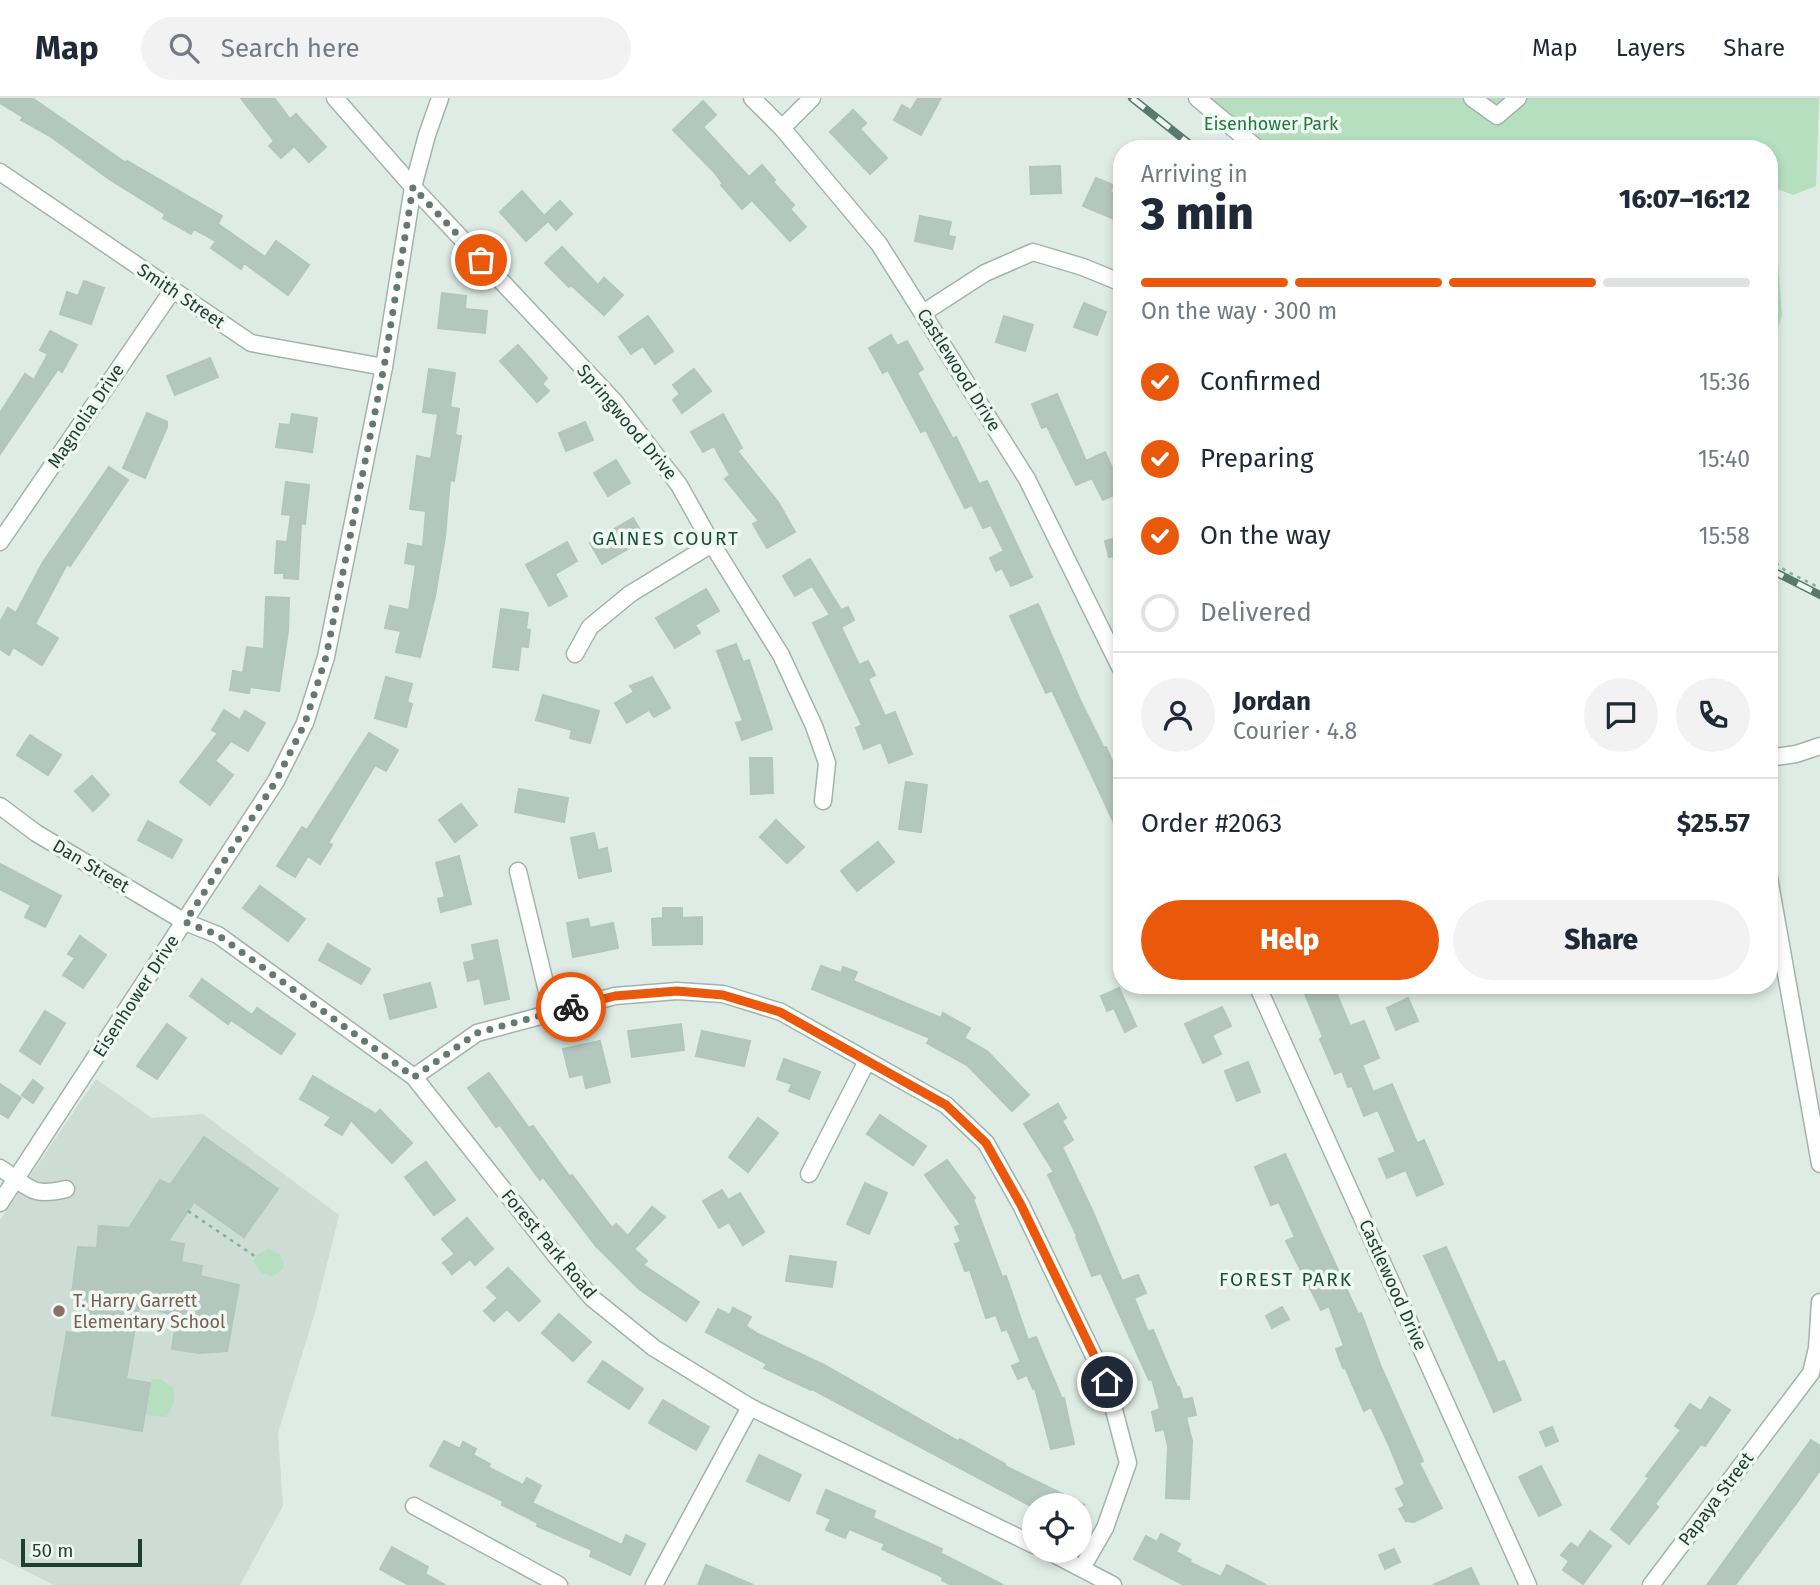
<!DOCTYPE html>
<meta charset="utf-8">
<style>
:root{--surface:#fff;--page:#f2f2f3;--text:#1f2937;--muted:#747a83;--line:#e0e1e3;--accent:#ea580c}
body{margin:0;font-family:"Fira Sans",sans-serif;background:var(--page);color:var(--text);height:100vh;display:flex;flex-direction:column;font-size:26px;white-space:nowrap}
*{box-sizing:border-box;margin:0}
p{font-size:23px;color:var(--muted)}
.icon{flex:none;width:38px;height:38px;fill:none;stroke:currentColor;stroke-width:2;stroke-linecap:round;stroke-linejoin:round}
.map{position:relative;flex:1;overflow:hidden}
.drawer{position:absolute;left:1113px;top:42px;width:665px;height:854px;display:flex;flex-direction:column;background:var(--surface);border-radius:28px;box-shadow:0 4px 10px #0003}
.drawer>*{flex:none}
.fabs{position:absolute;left:1022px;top:1395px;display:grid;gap:14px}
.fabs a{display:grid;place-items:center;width:70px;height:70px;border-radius:50%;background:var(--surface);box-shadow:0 4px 10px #0003;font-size:35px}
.scale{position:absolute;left:21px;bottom:18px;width:121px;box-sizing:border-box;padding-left:7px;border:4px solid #1e3d33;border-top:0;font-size:19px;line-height:24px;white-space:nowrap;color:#1e3d33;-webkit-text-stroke:5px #f0f8f3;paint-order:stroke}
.pin{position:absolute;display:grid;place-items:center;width:60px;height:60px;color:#fff;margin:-30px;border:4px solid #fff;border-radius:50%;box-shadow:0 2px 7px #0007}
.courier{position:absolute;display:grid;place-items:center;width:70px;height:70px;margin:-35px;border:5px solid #ea580c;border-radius:50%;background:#fff;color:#222;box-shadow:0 2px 9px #0007}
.head em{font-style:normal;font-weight:800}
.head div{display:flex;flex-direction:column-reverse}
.head{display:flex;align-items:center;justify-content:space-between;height:119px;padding:0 28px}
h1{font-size:46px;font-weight:800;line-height:52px}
.bar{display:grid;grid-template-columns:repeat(4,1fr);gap:10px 7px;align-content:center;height:84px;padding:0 28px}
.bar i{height:9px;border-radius:5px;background:var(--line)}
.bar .selected{background:var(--accent)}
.bar p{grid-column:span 4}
.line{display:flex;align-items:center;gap:18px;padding:0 28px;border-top:2px solid var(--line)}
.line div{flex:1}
.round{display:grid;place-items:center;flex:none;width:74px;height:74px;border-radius:37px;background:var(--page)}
ol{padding:0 28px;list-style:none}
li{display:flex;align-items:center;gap:21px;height:77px}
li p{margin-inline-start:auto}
li .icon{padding:7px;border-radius:50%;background:var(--accent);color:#fff;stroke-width:4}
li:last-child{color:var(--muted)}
li i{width:38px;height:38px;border:4px solid var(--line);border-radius:50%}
.action{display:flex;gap:14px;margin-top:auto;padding:14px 28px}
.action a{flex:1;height:80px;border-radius:42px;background:var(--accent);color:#fff;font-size:28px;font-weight:800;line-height:80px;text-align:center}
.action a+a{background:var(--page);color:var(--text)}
header{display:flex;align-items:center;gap:42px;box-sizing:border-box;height:98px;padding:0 35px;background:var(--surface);border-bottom:2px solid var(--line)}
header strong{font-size:33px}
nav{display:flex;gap:38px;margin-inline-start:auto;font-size:24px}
.search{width:490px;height:63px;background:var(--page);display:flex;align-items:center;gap:18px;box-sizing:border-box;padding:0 24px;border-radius:38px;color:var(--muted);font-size:26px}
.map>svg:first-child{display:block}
.built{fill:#cddcd4}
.green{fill:#b5dfbe}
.building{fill:#b4c7be;stroke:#b1c6bc;stroke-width:2}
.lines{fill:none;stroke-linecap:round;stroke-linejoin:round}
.minor-casing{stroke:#a1b4ac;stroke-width:19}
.path{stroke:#7cb29e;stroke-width:2.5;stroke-dasharray:3.5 5;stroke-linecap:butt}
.minor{stroke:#fff;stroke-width:16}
.rail-casing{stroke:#58796e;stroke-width:8}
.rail{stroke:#f0f8f3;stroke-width:5;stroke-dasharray:16;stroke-linecap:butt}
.done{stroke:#627a71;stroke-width:7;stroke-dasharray:0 12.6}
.route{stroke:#ea580c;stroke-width:9}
.education-dot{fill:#8d6e63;stroke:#f0f8f3;stroke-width:2.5}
.labels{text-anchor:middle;stroke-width:7;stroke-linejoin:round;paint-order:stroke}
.park-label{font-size:18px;fill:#25783f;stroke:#f0f8f3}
.street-label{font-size:18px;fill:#1e3d33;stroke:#f0f8f3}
.education-label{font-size:18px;fill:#785e54;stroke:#f0f8f3;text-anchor:start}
.neighbourhood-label{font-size:19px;letter-spacing:2px;fill:#19513f;stroke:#f0f8f3}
</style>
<header>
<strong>Map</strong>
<div class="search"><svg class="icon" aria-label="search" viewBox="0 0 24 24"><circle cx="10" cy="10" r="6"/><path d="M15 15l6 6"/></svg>Search here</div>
<nav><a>Map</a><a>Layers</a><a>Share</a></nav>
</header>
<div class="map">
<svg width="1820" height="1487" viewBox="0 0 1820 1487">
<rect width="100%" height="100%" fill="#dfece5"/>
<polygon class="built" points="96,981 152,1020 203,1016 339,1117 316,1211 278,1335 283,1408 240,1487 54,1487 0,1460 0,1122"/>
<g class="green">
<polygon points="1190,0 1819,0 1816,88 1793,97 1772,89 1782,217 1769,261 1769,51 1254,51"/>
<polygon points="269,1151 281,1157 284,1169 273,1178 262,1175 253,1163 258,1156"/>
<path d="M153,1281H160L173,1290C175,1302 174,1310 165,1319L145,1317L150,1285Z"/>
</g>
<g class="building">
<polygon points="0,0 32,0 126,65 127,63 222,118 218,126 265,159 276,143 309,167 288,197 244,165 241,171 211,150 216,143 194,131 191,136 163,120 165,116 109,81 50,38 21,22 23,19 0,5"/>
<polygon points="241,0 274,0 290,21 296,16 326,49 309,64 294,48 281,60 269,48 274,43"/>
<polygon points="918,0 941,0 921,37 894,22 902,7 911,12"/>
<polygon points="703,3 716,17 703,29 749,79 762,67 775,82 773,84 794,107 790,111 806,129 790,143 752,102 742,111 721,87 723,86 714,74 673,32"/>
<polygon points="853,12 866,25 860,31 887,60 870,76 830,34"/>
<polygon points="1060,68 1061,95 1031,96 1030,69"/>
<polygon points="1096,80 1113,87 1110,94 1122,99 1114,121 1083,108"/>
<polygon points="522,93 544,118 560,103 572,116 556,132 548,123 526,143 500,114"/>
<polygon points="920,118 951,124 948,138 955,139 952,151 915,143"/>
<polygon points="562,149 598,187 604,180 623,197 604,217 571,187 569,189 545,165"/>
<polygon points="84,183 104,190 91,226 60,216 67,194 78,198"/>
<polygon points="442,195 466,198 465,211 487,213 485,235 438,230"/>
<polygon points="1084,205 1106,214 1097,237 1074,229"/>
<polygon points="648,218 673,253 655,266 643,248 631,256 619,239"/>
<polygon points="1004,218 1033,227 1025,253 996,244"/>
<polygon points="50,233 77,247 62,274 58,271 0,356 0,315 25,276 34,282 48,256 40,252"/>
<polygon points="891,237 897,248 907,243 923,271 917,275 953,341 956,339 979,386 987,383 1032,479 1011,488 1002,470 996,473 990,460 1004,453 991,427 983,430 972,407 965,410 926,332 921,334 888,272 883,275 869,250"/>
<polygon points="518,247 547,280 542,286 549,293 537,304 500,263"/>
<polygon points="210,260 218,279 175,297 167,278"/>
<polygon points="429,271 455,275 450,309 459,311 455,337 461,338 454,383 450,382 445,439 435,498 420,559 396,554 401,533 385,530 390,508 409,512 416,467 405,465 408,446 423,449 426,413 410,411 417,358 431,361 438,316 423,314"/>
<polygon points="694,271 711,293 682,315 673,302 680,296 673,287"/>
<polygon points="1057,296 1086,363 1105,354 1122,393 1103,402 1092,380 1076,387 1047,328 1042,330 1032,306"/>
<polygon points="147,315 167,324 167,329 145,380 123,370"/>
<polygon points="292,316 317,320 312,354 276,349 280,326 290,327"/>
<polygon points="723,316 742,350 737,353 778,404 795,434 767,450 753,426 759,423 725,381 730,377 714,348 703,354 691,334"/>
<polygon points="585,324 593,342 566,353 559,335"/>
<polygon points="616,362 630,385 608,398 594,375"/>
<polygon points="109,369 128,382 70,468 67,466 35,526 58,540 42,567 13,549 9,557 0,551 0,524 8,510 16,515 43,464"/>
<polygon points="286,384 309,387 305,426 301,425 298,481 284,480 284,475 275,475 277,443 287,444 291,417 282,416"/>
<polygon points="633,420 645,441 602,466 590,445"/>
<polygon points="1122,439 1122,456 1109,459 1105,443"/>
<polygon points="567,444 577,463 555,476 567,498 549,508 526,467"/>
<polygon points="810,461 841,512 848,509 854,522 841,529 859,567 868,563 875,577 868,581 885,618 895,614 912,656 889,665 881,644 864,651 856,630 862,627 813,525 830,517 812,488 795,498 783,478"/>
<polygon points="706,491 719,513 695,527 700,535 675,550 656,520"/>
<polygon points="266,499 289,500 288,533 279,593 250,589 249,595 230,592 233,573 243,575 247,549 264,551"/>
<polygon points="1038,506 1080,602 1104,650 1106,649 1122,686 1122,742 1052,592 1046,595 1010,518"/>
<polygon points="501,511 528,515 526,531 530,532 528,549 521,548 518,572 493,569"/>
<polygon points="736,546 743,564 749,562 772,631 742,642 736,625 743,623 717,553"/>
<polygon points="386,579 412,586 407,604 412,606 406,629 375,620"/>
<polygon points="652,579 670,610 654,619 649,612 627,625 615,605 634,594 630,588"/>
<polygon points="543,597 599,613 590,645 570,640 572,632 536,622"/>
<polygon points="224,612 240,622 245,613 265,625 248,653 231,643 215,663 233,677 210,707 180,684 218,635 212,632"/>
<polygon points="369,635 398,652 386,673 375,667 328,745 332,747 320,766 308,758 295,779 277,768 302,729 307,732"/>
<polygon points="30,637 61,657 48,677 17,657"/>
<polygon points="750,660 772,660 773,695 751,696"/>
<polygon points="92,678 109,697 93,713 75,693"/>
<polygon points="906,684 927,687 921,734 899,731"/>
<polygon points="519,691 568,700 564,724 515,714"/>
<polygon points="461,706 477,727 455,744 439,722"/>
<polygon points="776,722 804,749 787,765 760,739"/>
<polygon points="148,723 182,742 172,760 138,742"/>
<polygon points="594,735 598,752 607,750 611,773 579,780 571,740"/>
<polygon points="878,744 894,764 857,793 841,773"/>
<polygon points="459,758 471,806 441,814 438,801 445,799 436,765"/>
<polygon points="0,766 61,798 45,829 25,819 31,807 0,791"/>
<polygon points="260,788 305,821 288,843 243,810"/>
<polygon points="663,810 682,810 682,820 702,819 702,846 653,847 652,821 663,820"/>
<polygon points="588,821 590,830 613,825 618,850 573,859 567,825"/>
<polygon points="80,838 106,857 83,890 63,877 75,860 68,856"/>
<polygon points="497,842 509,901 485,906 480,880 468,883 464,865 475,862 472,847"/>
<polygon points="328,846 370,871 361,886 319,862"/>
<polygon points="821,868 841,875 843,869 857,874 853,883 941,920 943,915 970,930 964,940 987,953 1029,997 1012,1013 967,967 927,945 930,940 812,891"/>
<polygon points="202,881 252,917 257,910 295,936 281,956 231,922 228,926 190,898"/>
<polygon points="430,885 436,909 390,921 384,897"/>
<polygon points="1315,887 1333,887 1350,928 1364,923 1379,960 1362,967 1373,994 1392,986 1417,1045 1424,1042 1443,1086 1417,1098 1406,1072 1387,1080 1379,1061 1396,1054 1378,1012 1364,1018 1352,988 1348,989 1342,973 1335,976 1320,941 1323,939 1305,896 1317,891"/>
<polygon points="1119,890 1136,928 1125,934 1114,910 1107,913 1101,898"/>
<polygon points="1408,900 1418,923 1396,932 1387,910"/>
<polygon points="1222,909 1231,928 1212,937 1221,956 1203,965 1185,926"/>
<polygon points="45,913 65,925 40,966 20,953"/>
<polygon points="167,926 186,940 157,981 137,968"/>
<polygon points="681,926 684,952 632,959 628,933"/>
<polygon points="702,933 750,943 744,968 696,958"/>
<polygon points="600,943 610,984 586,990 583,976 570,979 563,951"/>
<polygon points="784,961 820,974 809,1001 789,993 792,986 777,981"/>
<polygon points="1248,964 1260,994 1237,1003 1225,973"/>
<polygon points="489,975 529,1030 533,1028 570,1079 572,1077 612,1130 616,1126 628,1138 652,1109 665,1119 634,1151 647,1163 643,1167 699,1204 686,1223 639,1191 596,1148 543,1079 540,1082 500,1027 496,1029 468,990"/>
<polygon points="313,978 376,1016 380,1012 412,1045 392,1065 351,1022 342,1037 325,1027 331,1019 300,1001"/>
<polygon points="33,982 43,990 33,1005 22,997"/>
<polygon points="0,986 21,1000 8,1020 0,1015"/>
<polygon points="1058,1006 1066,1020 1062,1023 1073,1042 1062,1049 1092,1112 1122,1183 1138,1177 1146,1195 1134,1200 1148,1234 1153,1232 1177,1289 1179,1289 1183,1302 1192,1300 1196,1317 1186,1319 1192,1343 1189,1401 1166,1400 1168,1348 1164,1331 1156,1333 1152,1314 1160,1311 1152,1281 1149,1282 1101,1175 1092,1178 1076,1139 1077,1138 1048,1077 1054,1074 1024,1026"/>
<polygon points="880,1017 926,1048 913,1067 867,1036"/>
<polygon points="758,1020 778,1035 748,1074 729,1059"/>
<polygon points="204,1039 278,1091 244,1139 194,1104 168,1143 184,1146 181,1164 202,1168 200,1178 239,1187 227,1253 199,1255 172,1251 177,1218 139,1207 126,1281 150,1285 142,1333 52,1317 67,1234 81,1236 87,1201 72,1195 78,1149 97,1150 99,1128 129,1130 160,1082 170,1087"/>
<polygon points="1285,1056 1358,1216 1361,1215 1381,1269 1423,1363 1419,1365 1442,1410 1414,1424 1406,1423 1399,1411 1405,1408 1396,1391 1405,1386 1389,1347 1371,1309 1364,1313 1345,1269 1343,1270 1336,1251 1344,1248 1329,1208 1321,1212 1286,1143 1295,1139 1279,1104 1271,1107 1255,1069"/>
<polygon points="947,1062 975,1100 973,1101 1002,1179 1006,1178 1028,1242 1036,1239 1062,1301 1064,1300 1074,1346 1051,1351 1035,1290 1033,1291 1027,1277 1018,1281 1012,1268 1021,1264 1007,1231 1002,1233 996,1217 986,1220 970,1172 965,1173 955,1146 961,1144 955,1129 961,1127 925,1077"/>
<polygon points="426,1064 455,1102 434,1117 405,1079"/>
<polygon points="865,1085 887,1095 869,1136 847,1126"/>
<polygon points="722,1092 728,1102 740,1095 764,1134 743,1147 729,1124 719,1130 703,1103"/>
<polygon points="467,1120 493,1151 475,1167 470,1161 452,1176 443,1165 455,1156 442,1141"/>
<polygon points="1446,1149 1498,1265 1504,1263 1521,1302 1494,1314 1424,1158"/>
<polygon points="790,1158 836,1164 832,1189 786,1183"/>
<polygon points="508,1170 540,1203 519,1223 507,1211 494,1223 484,1213 498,1200 487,1189"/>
<polygon points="1282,1209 1289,1221 1272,1230 1266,1218"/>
<polygon points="733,1210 751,1219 746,1228 758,1236 824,1267 958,1343 960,1341 1005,1366 1005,1368 1085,1407 1029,1407 812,1291 811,1292 764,1270 767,1266 706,1234 718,1211 730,1217"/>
<polygon points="559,1216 591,1244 573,1263 542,1235"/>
<polygon points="603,1263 643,1291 629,1311 588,1284"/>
<polygon points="1710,1299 1730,1312 1705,1348 1701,1346 1655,1406 1658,1409 1629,1446 1611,1431 1649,1380 1646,1378 1681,1332 1675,1328 1690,1306 1701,1313"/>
<polygon points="663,1302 709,1329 696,1352 649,1325"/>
<polygon points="1552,1329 1558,1343 1546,1348 1540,1334"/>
<polygon points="1811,1342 1820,1348 1820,1372 1798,1403 1735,1487 1707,1487"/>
<polygon points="444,1343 460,1351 463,1344 476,1351 473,1357 490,1366 488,1369 523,1387 527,1380 541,1388 532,1405 622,1447 626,1437 645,1446 630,1477 590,1458 592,1452 537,1428 538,1425 502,1407 503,1403 430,1368"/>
<polygon points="759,1357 801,1377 789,1403 747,1383"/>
<polygon points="1541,1368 1561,1407 1539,1418 1519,1379"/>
<polygon points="826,1392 875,1413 873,1420 942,1451 940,1455 1003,1487 951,1487 942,1482 943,1479 882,1451 885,1446 849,1431 845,1440 826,1432 831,1421 817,1415"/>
<polygon points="1590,1433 1611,1448 1583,1486 1563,1472 1569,1463 1561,1457 1571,1445 1578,1450"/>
<polygon points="1161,1436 1180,1446 1176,1454 1191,1462 1189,1464 1221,1479 1227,1467 1266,1487 1184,1487 1134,1461 1146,1438 1157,1444"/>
<polygon points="392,1449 428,1469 425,1476 445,1487 409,1487 380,1471"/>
<polygon points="1394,1451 1400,1464 1385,1471 1379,1457"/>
<polygon points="706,1467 753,1487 698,1487"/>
<polygon points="1471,1470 1479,1487 1433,1487"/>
</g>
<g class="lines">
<g class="minor-casing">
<g id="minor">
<polyline points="335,0 413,89 614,303 679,387 712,446 781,557 814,628 827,665 823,703"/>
<polyline points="752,0 782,30 879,146 1027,381 1122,573"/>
<polyline points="1197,0 1258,51"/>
<polyline points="1472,0 1497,18 1518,0"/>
<polyline points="782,30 812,0"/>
<polyline points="0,74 251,245 384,269"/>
<polyline points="923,215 985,175 1033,154 1083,169 1122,185"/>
<polyline points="0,444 172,193"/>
<polyline points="575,556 590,529 630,496 712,446"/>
<polyline points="1769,660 1796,656 1820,648"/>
<polyline points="0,708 36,735 185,824 218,837 414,979 556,1158 592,1200 654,1250 750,1309 1034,1447"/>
<polyline points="518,773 552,914"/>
<polyline points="1769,780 1820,1066"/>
<polyline points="1257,887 1528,1487"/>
<polyline points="414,979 477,935 615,898 677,893 723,896 781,914 946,1007 986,1045 1021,1107 1107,1285 1128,1365 1105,1430 1082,1470"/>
<path d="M0,1070C29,1088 29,1100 66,1091"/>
<polyline points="809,1076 867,963"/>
<polyline points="0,1105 276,683 305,625 326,559 384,269 413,89 427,37 440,0"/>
<polyline points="414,1408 559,1487"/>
<polyline points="1046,1452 1113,1487"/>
<polyline points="654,1487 750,1309"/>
<polyline points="1651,1487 1811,1275 1817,1250 1820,1204"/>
</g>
</g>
<g class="path">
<polyline points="1769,460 1786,473 1820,490"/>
<polyline points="188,1113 256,1159"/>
</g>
<use href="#minor" class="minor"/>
<g class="rail-casing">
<g id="rail">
<polyline points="1132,0 1196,51"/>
<polyline points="1769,471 1820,497"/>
</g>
</g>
<use href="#rail" class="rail"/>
</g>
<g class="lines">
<polyline class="done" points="481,162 413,89 384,269 326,559 305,625 276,683 185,824 218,837 414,979 477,935 571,909"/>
<polyline class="route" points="571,909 615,898 677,893 723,897 780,914 946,1007 986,1045 1021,1107 1107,1284"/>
</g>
<circle class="education-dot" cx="59" cy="1213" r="7"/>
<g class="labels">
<g class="park-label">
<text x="1271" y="32">Eisenhower Park</text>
</g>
<g class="street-label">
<text transform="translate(181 198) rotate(34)" y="6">Smith Street</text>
<text transform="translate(959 272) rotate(58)" y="6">Castlewood Drive</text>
<text transform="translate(86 318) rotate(-56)" y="6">Magnolia Drive</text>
<text transform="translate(627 324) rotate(50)" y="6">Springwood Drive</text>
<text transform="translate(91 768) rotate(31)" y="6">Dan Street</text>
<text transform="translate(136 898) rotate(-57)" y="6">Eisenhower Drive</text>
<text transform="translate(549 1146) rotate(50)" y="6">Forest Park Road</text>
<text transform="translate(1393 1187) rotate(66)" y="6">Castlewood Drive</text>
<text transform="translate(1716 1401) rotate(-53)" y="6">Papaya Street</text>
</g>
<g class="education-label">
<text x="73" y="1209">T. Harry Garrett<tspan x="73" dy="21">Elementary School</tspan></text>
</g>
<g class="neighbourhood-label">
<text x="666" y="447">GAINES COURT</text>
<text x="1286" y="1188">FOREST PARK</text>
</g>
</g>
</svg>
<div class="fabs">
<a><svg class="icon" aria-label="locate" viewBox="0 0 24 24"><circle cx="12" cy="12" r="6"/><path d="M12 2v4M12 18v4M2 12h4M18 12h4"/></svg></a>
</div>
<div class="scale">50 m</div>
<div class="pin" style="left:481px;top:162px;background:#ea580c"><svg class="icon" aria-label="bag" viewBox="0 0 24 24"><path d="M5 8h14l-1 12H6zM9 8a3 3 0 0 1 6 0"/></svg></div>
<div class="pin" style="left:1107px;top:1284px;background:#1f2937"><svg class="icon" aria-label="home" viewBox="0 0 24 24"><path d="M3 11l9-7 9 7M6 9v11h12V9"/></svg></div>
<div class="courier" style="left:571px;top:909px"><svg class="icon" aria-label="bike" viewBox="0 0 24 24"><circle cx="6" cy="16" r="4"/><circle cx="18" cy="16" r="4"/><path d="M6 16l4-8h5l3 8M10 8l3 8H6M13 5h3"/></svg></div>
<section class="drawer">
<div class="head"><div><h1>3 min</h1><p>Arriving in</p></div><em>16:07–16:12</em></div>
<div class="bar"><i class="selected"></i><i class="selected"></i><i class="selected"></i><i></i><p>On the way · 300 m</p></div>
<ol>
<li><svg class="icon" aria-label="check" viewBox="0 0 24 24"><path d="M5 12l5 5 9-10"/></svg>Confirmed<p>15:36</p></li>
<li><svg class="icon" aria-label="check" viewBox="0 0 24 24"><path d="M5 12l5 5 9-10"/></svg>Preparing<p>15:40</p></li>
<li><svg class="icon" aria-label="check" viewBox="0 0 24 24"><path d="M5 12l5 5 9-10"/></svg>On the way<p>15:58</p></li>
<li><i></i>Delivered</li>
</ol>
<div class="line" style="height:126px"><a class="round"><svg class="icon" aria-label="person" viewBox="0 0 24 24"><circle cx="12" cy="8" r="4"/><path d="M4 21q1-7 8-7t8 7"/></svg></a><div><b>Jordan</b><p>Courier · 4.8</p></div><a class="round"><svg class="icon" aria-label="chat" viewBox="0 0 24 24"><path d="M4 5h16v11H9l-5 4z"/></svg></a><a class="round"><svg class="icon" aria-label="phone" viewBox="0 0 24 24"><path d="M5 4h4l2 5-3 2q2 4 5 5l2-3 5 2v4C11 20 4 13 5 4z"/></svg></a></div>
<div class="line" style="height:91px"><div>Order #2063</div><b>$25.57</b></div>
<div class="action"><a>Help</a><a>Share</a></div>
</section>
</div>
